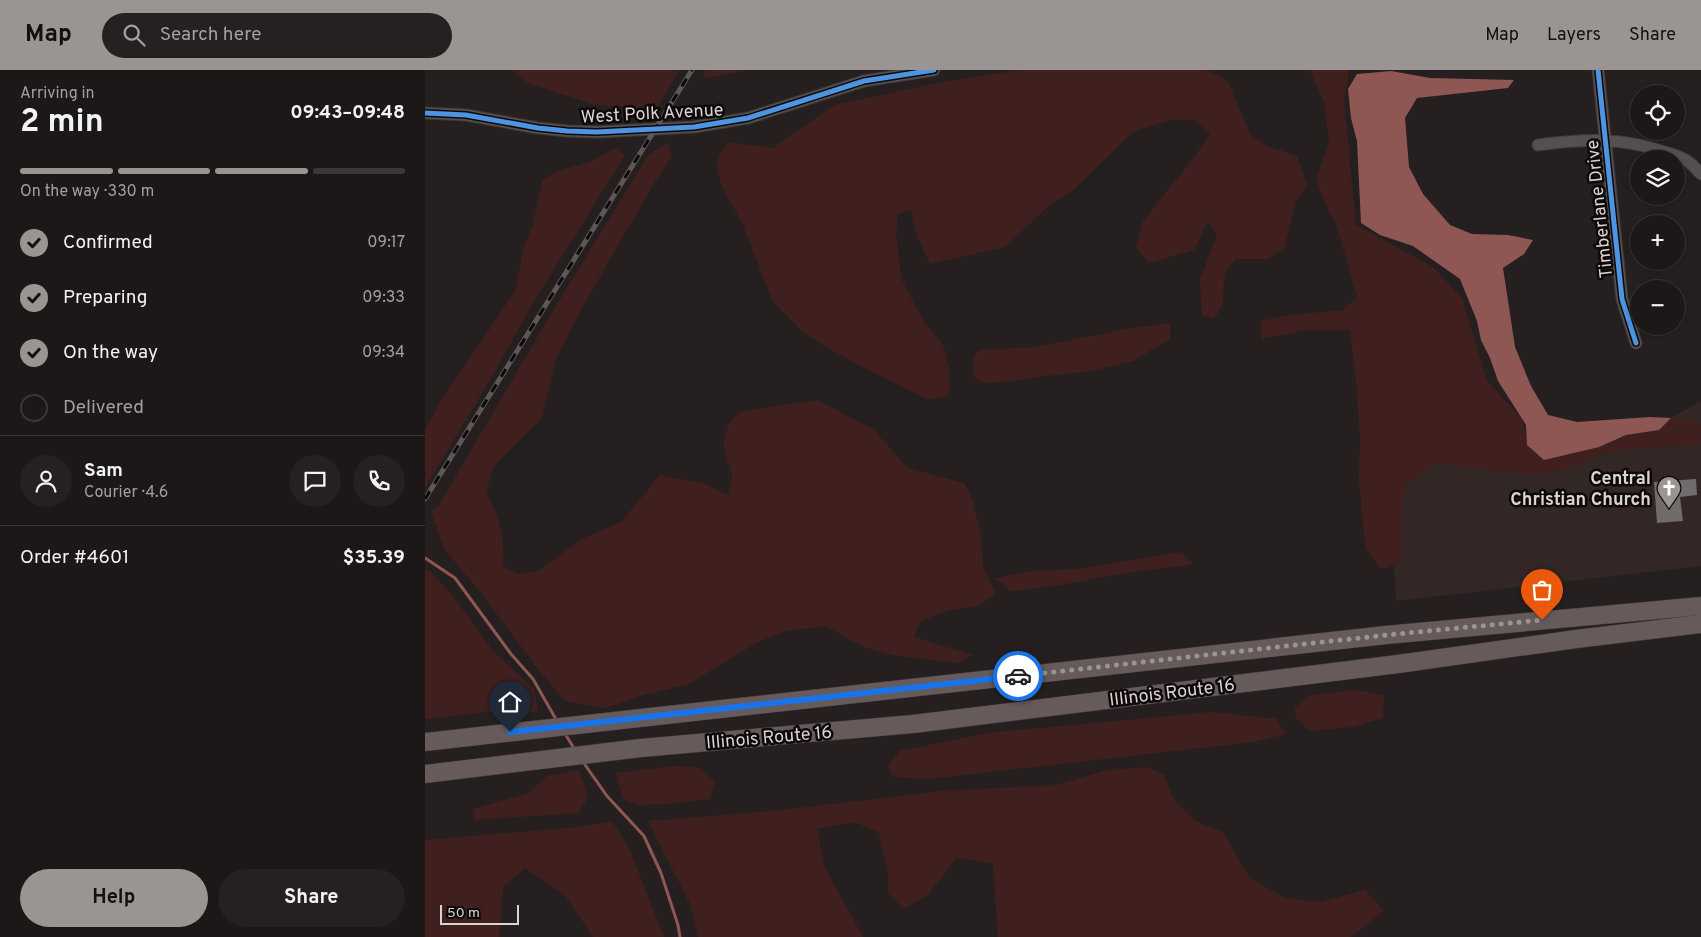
<!DOCTYPE html>
<meta charset="utf-8">
<style>
:root{--surface:#1c1817;--page:#252120;--text:#f1f3f6;--muted:#a0a0a1;--line:#3a3736;--accent:#9a9493}
body{margin:0;font-family:Overpass,sans-serif;background:var(--page);color:var(--text);height:100vh;display:flex;flex-direction:column;font-size:19px;white-space:nowrap}
*{box-sizing:border-box;margin:0}
p{font-size:16px;color:var(--muted)}
.icon{flex:none;width:28px;height:28px;fill:none;stroke:currentColor;stroke-width:2;stroke-linecap:round;stroke-linejoin:round}
.map{position:relative;flex:1;overflow:hidden}
.sheet{display:flex;flex-direction:column;background:var(--surface);width:425px}
.sheet>*{flex:none}
.controls{position:absolute;left:1205px;top:15px;display:grid;gap:10px}
.controls a{display:grid;place-items:center;width:55px;height:55px;border-radius:50%;background:var(--surface);box-shadow:0 2px 8px #0003,0 0 0 1px var(--line);font-size:25px}
.scale{position:absolute;left:15px;bottom:12px;width:79px;box-sizing:border-box;padding-left:5px;border:2px solid #d9d3d2;border-top:0;font-size:14px;line-height:18px;white-space:nowrap;color:#d9d3d2;-webkit-text-stroke:4px #0d0909;paint-order:stroke}
.pin{position:absolute;display:grid;place-items:center;width:42px;height:42px;color:#fff;margin:-51px -21px;border-radius:50% 50% 50% 0;rotate:-45deg;box-shadow:0 0 5px #0007}
.pin .icon{rotate:45deg}
.courier{position:absolute;display:grid;place-items:center;width:50px;height:50px;margin:-25px;border:4px solid #1a73e8;border-radius:50%;background:#fff;color:#222;box-shadow:0 1px 6px #0007}
.summary em{font-style:normal;font-weight:700}
.summary div{display:flex;flex-direction:column-reverse}
.summary{display:flex;align-items:center;justify-content:space-between;height:85px;padding:0 20px}
h1{font-size:32px;font-weight:700;line-height:38px}
.bar{display:grid;grid-template-columns:repeat(4,1fr);gap:8px 5px;align-content:center;height:60px;padding:0 20px}
.bar i{height:6px;border-radius:4px;background:var(--line)}
.bar .current{background:var(--accent)}
.bar p{grid-column:span 4}
.line{display:flex;align-items:center;gap:12px;padding:0 20px;border-top:1px solid var(--line)}
.line div{flex:1}
.round{display:grid;place-items:center;flex:none;width:52px;height:52px;border-radius:26px;background:var(--page)}
ol{padding:0 20px;list-style:none}
li{display:flex;align-items:center;gap:15px;height:55px}
li p{margin-inline-start:auto}
li .icon{padding:5px;border-radius:50%;background:var(--accent);color:#111;stroke-width:4}
li:last-child{color:var(--muted)}
li i{width:28px;height:28px;border:2px solid var(--line);border-radius:50%}
.cta{display:flex;gap:10px;margin-top:auto;padding:10px 20px}
.cta a{flex:1;height:58px;border-radius:30px;background:var(--accent);color:#111;font-size:20px;font-weight:700;line-height:58px;text-align:center}
.cta a+a{background:var(--page);color:var(--text)}
header{display:flex;align-items:center;gap:30px;box-sizing:border-box;height:70px;padding:0 25px;background:var(--accent);color:#111}
header strong{font-size:24px}
nav{display:flex;gap:28px;margin-inline-start:auto;font-size:18px}
.search{width:350px;height:45px;background:var(--page);display:flex;align-items:center;gap:12px;box-sizing:border-box;padding:0 18px;border-radius:28px;color:var(--muted);font-size:19px}
main{display:flex;flex:1;min-height:0}
.map>svg:first-child{display:block}
.built{fill:#332726}
.green{fill:#3f201f}
.water{fill:#8f5754}
.lines{fill:none;stroke-linecap:round;stroke-linejoin:round}
.stream{stroke:#8f5754;stroke-width:3}
.building{fill:#716c6b}
.minor-casing{stroke:#3e3a39;stroke-width:13}
.primary-casing{stroke:#3e3a39;stroke-width:19}
.minor{stroke:#555050;stroke-width:11}
.primary{stroke:#665a5a;stroke-width:18}
.rail-casing{stroke:#5c5858;stroke-width:5}
.rail{stroke:#0d0909;stroke-width:3;stroke-dasharray:9;stroke-linecap:butt}
.cycleway-casing{stroke:#0d0909;stroke-width:8}
.cycleway{stroke:#4d94e3;stroke-width:5}
.done{stroke:#9a9493;stroke-width:5;stroke-dasharray:0 9}
.route{stroke:#1a73e8;stroke-width:6}
.labels{text-anchor:middle;stroke-width:5;stroke-linejoin:round;paint-order:stroke}
.street-label{font-size:18px;fill:#d9d3d2;stroke:#0d0909}
.poi-label{font-size:18px;font-weight:bold;fill:#d9d3d2;stroke:#0d0909;text-anchor:end}
</style>
<header>
<strong>Map</strong>
<div class="search"><svg class="icon" aria-label="search" viewBox="0 0 24 24"><circle cx="10" cy="10" r="6"/><path d="M15 15l6 6"/></svg>Search here</div>
<nav><a>Map</a><a>Layers</a><a>Share</a></nav>
</header>
<main>
<section class="sheet">
<div class="summary"><div><h1>2 min</h1><p>Arriving in</p></div><em>09:43–09:48</em></div>
<div class="bar"><i class="current"></i><i class="current"></i><i class="current"></i><i></i><p>On the way · 330 m</p></div>
<ol>
<li><svg class="icon" aria-label="check" viewBox="0 0 24 24"><path d="M5 12l5 5 9-10"/></svg>Confirmed<p>09:17</p></li>
<li><svg class="icon" aria-label="check" viewBox="0 0 24 24"><path d="M5 12l5 5 9-10"/></svg>Preparing<p>09:33</p></li>
<li><svg class="icon" aria-label="check" viewBox="0 0 24 24"><path d="M5 12l5 5 9-10"/></svg>On the way<p>09:34</p></li>
<li><i></i>Delivered</li>
</ol>
<div class="line" style="height:90px"><a class="round"><svg class="icon" aria-label="person" viewBox="0 0 24 24"><circle cx="12" cy="8" r="4"/><path d="M4 21q1-7 8-7t8 7"/></svg></a><div><b>Sam</b><p>Courier · 4.6</p></div><a class="round"><svg class="icon" aria-label="chat" viewBox="0 0 24 24"><path d="M4 5h16v11H9l-5 4z"/></svg></a><a class="round"><svg class="icon" aria-label="phone" viewBox="0 0 24 24"><path d="M5 4h4l2 5-3 2q2 4 5 5l2-3 5 2v4C11 20 4 13 5 4z"/></svg></a></div>
<div class="line" style="height:65px"><div>Order #4601</div><b>$35.39</b></div>
<div class="cta"><a>Help</a><a>Share</a></div>
</section>
<div class="map">
<svg width="1276" height="867" viewBox="0 0 1276 867">
<rect width="100%" height="100%" fill="#25201f"/>
<polygon class="built" points="1276,331 1276,496 971,531 964,391 1174,377 1201,365 1234,360 1246,348"/>
<g class="green">
<polygon points="87,0 254,0 233,36 211,38 167,34 102,13"/>
<polygon points="280,0 321,0 278,9"/>
<polygon points="595,0 781,0 802,10 826,65 840,75 872,86 882,115 872,129 859,178 843,189 811,189 800,203 797,236 789,249 777,245 775,210 792,165 783,151 769,180 724,193 711,178 718,151 770,86 785,64 769,50 745,50 708,62 645,123 627,133 580,177 505,194 493,168 486,140 473,144 471,165 476,208 497,249 518,275 525,302 523,326 504,330 427,292 380,264 348,232 318,155 296,114 291,93 302,72 348,78 409,35 508,14"/>
<polygon points="886,0 924,0 919,31 931,155 1008,197 1037,228 1062,311 1097,349 1103,375 1174,377 1204,365 1234,360 1246,348 1267,350 1276,354 1276,374 1191,380 1150,396 1111,406 1009,393 980,416 977,442 977,492 962,498 955,498 941,479 938,457 934,408 935,367 932,323 925,260 881,260 837,269 835,251 865,245 918,240 932,227 911,153 904,142 891,110 904,72 899,31 886,4"/>
<path d="M243,72L247,86L228,115L158,236L132,287L116,349L69,396L61,421C74,447 80,466 78,496L92,504L113,501L157,469L196,452L235,405L280,414L303,425L307,406L298,375L304,353L315,342L392,330L448,359L483,398L539,413L547,429L556,465L558,496L571,525L552,536L523,540L496,551L489,567L548,585L532,593L472,586L441,578L400,556L361,561L331,573L264,614L219,625L179,638L140,631L116,603L56,523L19,479L6,441L14,435L120,254L222,87Z"/>
<polygon points="190,78 200,85 108,233 68,305 0,418 0,360 16,331 90,221 99,177 107,157 113,132 117,111 128,103 170,90"/>
<polygon points="745,253 745,269 708,291 666,301 613,307 588,311 557,313 549,306 547,289 554,280 610,277 702,259"/>
<path d="M757,482L768,494C742,499 715,500 689,505C654,512 621,518 586,521L570,508L607,501L654,499Z"/>
<polygon points="0,500 4,500 28,526 68,581 109,619 113,641 96,645 63,642 0,649"/>
<polygon points="932,620 959,625 958,648 928,657 885,661 871,648 870,638 885,625"/>
<polygon points="788,642 851,649 861,664 829,672 504,709 468,707 463,696 475,681 562,663"/>
<polygon points="248,696 271,697 290,711 285,729 244,734 214,735 198,729 191,703"/>
<polygon points="723,697 739,705 749,730 770,751 798,762 825,808 860,828 895,832 940,820 959,841 926,867 573,867 568,794 532,787 503,825 479,839 463,823 463,803 454,763 430,752 392,759 400,798 438,867 273,867 266,836 223,751 348,741 517,721 632,715 682,700"/>
<polygon points="154,700 163,728 153,743 50,750 48,739 102,724 122,706"/>
<polygon points="187,751 204,778 239,867 168,867 139,824 100,798 78,817 74,867 0,867 0,770 155,757"/>
</g>
<polygon class="water" points="966,1 1005,8 1089,10 1083,18 992,28 980,48 984,97 998,124 1025,155 1047,164 1083,165 1108,170 1099,184 1078,198 1090,277 1106,316 1123,345 1152,352 1225,347 1246,348 1234,360 1201,365 1174,377 1119,390 1102,375 1101,355 1073,311 1065,288 1056,270 1052,251 1035,209 988,176 955,165 936,153 932,71 926,48 923,19 932,4"/>
<g class="lines">
<g class="stream">
<polyline points="0,488 30,508 86,584 108,609 132,651"/>
<polyline points="139,662 150,680"/>
<polyline points="158,692 182,726 219,766 236,803 253,855 255,867"/>
</g>
</g>
<polygon class="building" points="1271,409 1272,425 1255,427 1258,451 1232,453 1229,412"/>
<g class="lines">
<g class="minor-casing">
<g id="minor">
<polyline points="1173,0 1197,229 1211,273"/>
<polyline points="0,43 41,45 113,58 142,61 172,62 269,57 323,48 439,11 509,0"/>
<path d="M1113,75C1156,69 1198,67 1240,82C1249,85 1258,87 1265,93C1269,96 1272,100 1276,104"/>
</g>
</g>
<g class="primary-casing">
<g id="primary">
<polyline points="0,672 961,565 1276,536"/>
<polyline points="0,704 216,678 488,654 973,594 1151,569 1276,554"/>
</g>
</g>
<use href="#minor" class="minor"/>
<use href="#primary" class="primary"/>
<g class="rail-casing">
<polyline id="rail" points="0,429 267,0"/>
</g>
<use href="#rail" class="rail"/>
<g class="cycleway-casing">
<g id="cycleway">
<polyline points="1173,0 1197,229 1211,273"/>
<polyline points="0,43 41,45 113,58 142,61 172,62 269,57 323,48 439,11 509,0"/>
</g>
</g>
<use href="#cycleway" class="cycleway"/>
</g>
<g class="lines">
<polyline class="done" points="593,606 961,565 1117,550"/>
<polyline class="route" points="85,662 593,606"/>
</g>
<defs>
<g id="church-pin" transform="scale(1.25)"><path d="M0 17L-7.5 6A9.5 9.5 0 1 1 7.5 6Z" fill="#9a9493" stroke="#0d0909"/><path d="M-1.2-6h2.4v3.5h3.3v2.4h-3.3V6h-2.4V-.1h-3.3v-2.4h3.3Z" fill="#fff"/></g>
</defs>
<g fill-rule="evenodd">
<use href="#church-pin" x="1244" y="418"/>
</g>
<g class="labels">
<g class="street-label">
<text transform="translate(227 43) rotate(-3)" y="6">West Polk Avenue</text>
<text transform="translate(1174 139) rotate(-96)" y="6">Timberlane Drive</text>
<text transform="translate(747 622) rotate(-7)" y="6">Illinois Route 16</text>
<text transform="translate(344 667) rotate(-5)" y="6">Illinois Route 16</text>
</g>
<g class="poi-label">
<text x="1226" y="414">Central<tspan x="1226" dy="21">Christian Church</tspan></text>
</g>
</g>
</svg>
<div class="controls">
<a><svg class="icon" aria-label="locate" viewBox="0 0 24 24"><circle cx="12" cy="12" r="6"/><path d="M12 2v4M12 18v4M2 12h4M18 12h4"/></svg></a>
<a><svg class="icon" aria-label="layers" viewBox="0 0 24 24"><path d="M12 4l9 5-9 5-9-5zM3 14l9 5 9-5"/></svg></a>
<a>+</a>
<a>−</a>
</div>
<div class="scale">50 m</div>
<div class="pin" style="left:1117px;top:550px;background:#ea580c"><svg class="icon" aria-label="bag" viewBox="0 0 24 24"><path d="M5 8h14l-1 12H6zM9 8a3 3 0 0 1 6 0"/></svg></div>
<div class="pin" style="left:85px;top:662px;background:#1f2937"><svg class="icon" aria-label="home" viewBox="0 0 24 24"><path d="M3 11l9-7 9 7M6 9v11h12V9"/></svg></div>
<div class="courier" style="left:593px;top:606px"><svg class="icon" aria-label="car" viewBox="0 0 24 24"><path d="M5 17H2v-5l4-1 3-4h7l3 4 3 1v5h-3M9 17h6M6 11h13"/><circle cx="7" cy="17" r="2"/><circle cx="17" cy="17" r="2"/></svg></div>
</div>
</main>
